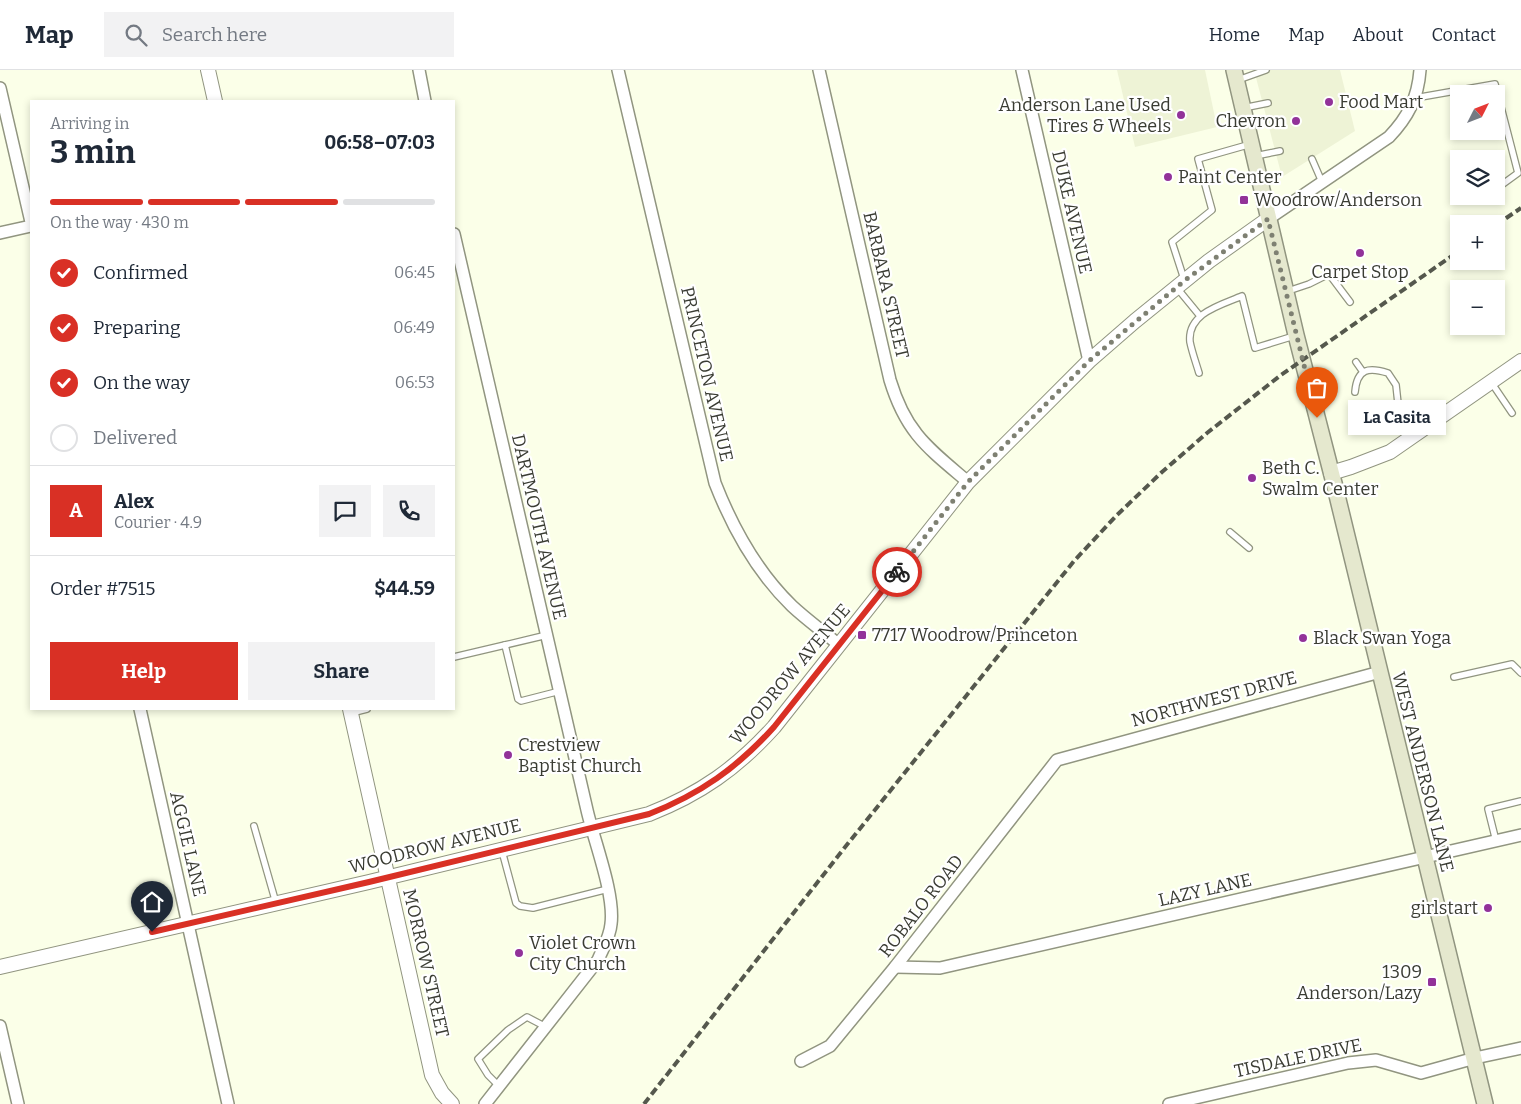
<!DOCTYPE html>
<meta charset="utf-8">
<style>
:root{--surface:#fff;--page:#f2f2f3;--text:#1f2937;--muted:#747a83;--line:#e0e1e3;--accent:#d93025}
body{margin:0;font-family:Bitter,serif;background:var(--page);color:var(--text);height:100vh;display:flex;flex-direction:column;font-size:19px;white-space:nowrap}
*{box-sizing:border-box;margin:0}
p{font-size:16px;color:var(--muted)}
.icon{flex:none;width:28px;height:28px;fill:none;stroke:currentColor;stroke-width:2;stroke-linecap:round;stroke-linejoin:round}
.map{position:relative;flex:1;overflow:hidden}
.side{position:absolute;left:30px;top:30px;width:425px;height:610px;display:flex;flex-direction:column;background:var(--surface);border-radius:0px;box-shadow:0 2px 8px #0003}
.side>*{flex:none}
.needle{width:32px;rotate:48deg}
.controls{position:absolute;left:1450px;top:15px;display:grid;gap:10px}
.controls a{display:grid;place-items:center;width:55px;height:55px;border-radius:0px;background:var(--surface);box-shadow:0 2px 8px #0003;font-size:25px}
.pin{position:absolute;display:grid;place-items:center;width:42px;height:42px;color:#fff;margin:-51px -21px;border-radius:50% 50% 50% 0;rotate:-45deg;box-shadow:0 0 5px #0007}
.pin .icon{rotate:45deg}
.courier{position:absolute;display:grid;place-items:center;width:50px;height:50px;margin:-25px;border:4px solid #d93025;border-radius:50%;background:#fff;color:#222;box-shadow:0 1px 6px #0007}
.bubble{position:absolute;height:35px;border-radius:0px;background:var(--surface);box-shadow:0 2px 8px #0003;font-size:16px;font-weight:700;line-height:35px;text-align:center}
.headline em{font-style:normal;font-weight:700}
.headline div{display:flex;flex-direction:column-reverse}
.headline{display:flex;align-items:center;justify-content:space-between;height:85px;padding:0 20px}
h1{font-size:32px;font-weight:700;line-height:38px}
.bar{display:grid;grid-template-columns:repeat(4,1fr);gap:8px 5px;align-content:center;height:60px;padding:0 20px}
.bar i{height:6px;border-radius:4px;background:var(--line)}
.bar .current{background:var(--accent)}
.bar p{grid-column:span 4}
.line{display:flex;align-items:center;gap:12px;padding:0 20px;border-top:1px solid var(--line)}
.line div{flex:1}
.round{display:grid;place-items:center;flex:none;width:52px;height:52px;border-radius:0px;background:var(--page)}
ol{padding:0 20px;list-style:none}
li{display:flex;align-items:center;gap:15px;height:55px}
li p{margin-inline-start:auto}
li .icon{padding:5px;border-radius:50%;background:var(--accent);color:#fff;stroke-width:4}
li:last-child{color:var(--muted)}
li i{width:28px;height:28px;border:2px solid var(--line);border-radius:50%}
.primary-button{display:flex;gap:10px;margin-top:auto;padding:10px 20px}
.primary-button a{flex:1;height:58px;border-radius:0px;background:var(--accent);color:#fff;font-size:20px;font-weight:700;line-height:58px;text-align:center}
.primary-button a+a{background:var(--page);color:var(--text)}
header{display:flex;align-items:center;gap:30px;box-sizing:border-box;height:70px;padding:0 25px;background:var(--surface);border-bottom:1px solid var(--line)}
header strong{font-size:24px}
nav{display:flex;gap:28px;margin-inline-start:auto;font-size:18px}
.search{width:350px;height:45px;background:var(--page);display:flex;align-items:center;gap:12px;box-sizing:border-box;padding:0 18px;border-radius:0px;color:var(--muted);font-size:19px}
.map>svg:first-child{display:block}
.built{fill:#eef3d6}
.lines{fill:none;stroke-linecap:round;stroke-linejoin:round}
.service-casing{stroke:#919580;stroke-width:8}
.minor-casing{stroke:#919580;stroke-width:14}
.tertiary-casing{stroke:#919580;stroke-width:16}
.secondary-casing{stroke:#919580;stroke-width:18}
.service{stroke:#fff;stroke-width:5.5}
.minor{stroke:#fff;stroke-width:11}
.tertiary{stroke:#fff;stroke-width:14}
.secondary{stroke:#e5e8ce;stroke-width:15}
.rail{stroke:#55584d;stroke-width:4;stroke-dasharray:8 4;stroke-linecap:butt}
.done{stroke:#7e8072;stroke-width:5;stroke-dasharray:0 9}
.route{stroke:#d93025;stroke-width:6}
.poi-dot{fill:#923299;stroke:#fff;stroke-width:2}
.labels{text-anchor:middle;stroke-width:4.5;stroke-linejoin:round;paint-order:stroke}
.poi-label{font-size:18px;fill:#3a3c33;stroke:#fff;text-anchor:start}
.street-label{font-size:18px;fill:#3a3c33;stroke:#fff}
</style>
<header>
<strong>Map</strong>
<div class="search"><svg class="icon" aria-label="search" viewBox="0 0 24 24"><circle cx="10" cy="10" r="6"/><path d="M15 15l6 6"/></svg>Search here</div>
<nav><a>Home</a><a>Map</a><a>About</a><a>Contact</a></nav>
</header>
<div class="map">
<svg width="1521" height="1034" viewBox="0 0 1521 1034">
<rect width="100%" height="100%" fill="#fbffe8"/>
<g class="built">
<polygon points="1117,0 1205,0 1217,57 1135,77"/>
<polygon points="1254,0 1340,0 1355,61 1282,107"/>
</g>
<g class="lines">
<g class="service-casing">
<g id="service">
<polyline points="1238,10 1266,0"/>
<polyline points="1415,28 1495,14 1518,103 1496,119"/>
<polyline points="1243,38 1268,33"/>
<polyline points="1255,86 1280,81"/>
<polyline points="1312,89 1322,112"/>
<polyline points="1184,209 1172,172 1212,140 1198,89 1251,74"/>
<polyline points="1177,218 1200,246"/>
<polyline points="1288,221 1309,214 1329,204 1350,232"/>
<polyline points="1356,292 1363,302"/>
<path d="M1199,303C1196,293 1192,282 1190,272C1187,243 1221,235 1242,226L1255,278L1294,266"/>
<polyline points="1491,312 1512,343"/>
<path d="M1355,322C1357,298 1369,297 1388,303L1396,315L1400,352L1409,368"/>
<polyline points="1359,339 1370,347 1400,352"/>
<polyline points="1230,462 1249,478"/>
<polyline points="547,565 505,575 518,629 521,631 560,621"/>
<polyline points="454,587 505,575"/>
<polyline points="1454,607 1512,594 1521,603"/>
<polyline points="351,643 367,639"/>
<polyline points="254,756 276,833"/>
<polyline points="1496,771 1488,739 1521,731"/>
<polyline points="502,781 516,833 520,836 533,838 608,819"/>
<polyline points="499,1016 488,1005 478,989 508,960 527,947 546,957"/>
</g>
</g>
<g class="minor-casing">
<g id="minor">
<polyline points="419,0 425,31"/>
<path d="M618,0L715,413C733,459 757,502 792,536C807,550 824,562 839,575"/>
<path d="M819,0L890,310C906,363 928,378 968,412"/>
<polyline points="1022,0 1089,291"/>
<polyline points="0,18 31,152"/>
<path d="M1268,149L1389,67C1408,47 1418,28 1420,0"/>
<polyline points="0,163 31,156"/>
<path d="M454,164L587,740C594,771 615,824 611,854C610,867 603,878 598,890L485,1034"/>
<polyline points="140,639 228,1034"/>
<polyline points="895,897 940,898 1521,765"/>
<polyline points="0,956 18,1034"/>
<polyline points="801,991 830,976 895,897 1057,690 1380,602"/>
<polyline points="1169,1034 1348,993 1376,990 1421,1003 1475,988 1521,978"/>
</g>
</g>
<g class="tertiary-casing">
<g id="tertiary">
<polyline points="208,0 215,31"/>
<polyline points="1331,403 1351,397 1390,382 1521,291"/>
<polyline points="350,639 432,1005 442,1023 452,1034"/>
<path d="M0,897L369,812L649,744C700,724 737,698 774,657L968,412L1089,291L1135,251L1209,191L1268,149"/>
</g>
</g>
<g class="secondary-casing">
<polyline id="secondary" points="1234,0 1296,265 1335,417 1485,1034"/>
</g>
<use href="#service" class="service"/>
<use href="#minor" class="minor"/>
<use href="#tertiary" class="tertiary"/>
<use href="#secondary" class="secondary"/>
<g class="rail">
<polyline points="1496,155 1521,138"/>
<polyline points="644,1034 842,781 1074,491 1117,445 1162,402 1207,363 1281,305 1459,181"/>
</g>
</g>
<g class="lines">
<polyline class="done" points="897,502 968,412 1089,291 1184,211 1268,149 1317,348"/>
<path class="route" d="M152,862L369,812L649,744C700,724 737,698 774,657L897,502"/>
</g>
<g class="poi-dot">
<circle cx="1329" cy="32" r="5"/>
<circle cx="1181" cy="45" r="5"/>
<circle cx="1296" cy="51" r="5"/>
<circle cx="1168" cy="107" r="5"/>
<rect x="1239" y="125" width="10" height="10" rx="2.5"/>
<circle cx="1360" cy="183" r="5"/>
<circle cx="1252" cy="408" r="5"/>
<rect x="857" y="560" width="10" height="10" rx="2.5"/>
<circle cx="1303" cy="568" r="5"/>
<circle cx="508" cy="685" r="5"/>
<circle cx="1488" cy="838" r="5"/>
<circle cx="519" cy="883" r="5"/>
<rect x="1427" y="907" width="10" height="10" rx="2.5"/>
</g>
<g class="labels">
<g class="poi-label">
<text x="1339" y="38">Food Mart</text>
<text x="1171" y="41" text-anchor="end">Anderson Lane Used<tspan x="1171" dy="21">Tires &amp; Wheels</tspan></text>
<text x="1286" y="57" text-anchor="end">Chevron</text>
<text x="1178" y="113">Paint Center</text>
<text x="1254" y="136">Woodrow/Anderson</text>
<text x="1360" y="208" text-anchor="middle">Carpet Stop</text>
<text x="1262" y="404">Beth C.<tspan x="1262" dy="21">Swalm Center</tspan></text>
<text x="872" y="571">7717 Woodrow/Princeton</text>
<text x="1313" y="574">Black Swan Yoga</text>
<text x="518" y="681">Crestview<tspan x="518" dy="21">Baptist Church</tspan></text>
<text x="1478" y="844" text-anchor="end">girlstart</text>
<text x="529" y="879">Violet Crown<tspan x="529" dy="21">City Church</tspan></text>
<text x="1422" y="908" text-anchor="end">1309<tspan x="1422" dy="21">Anderson/Lazy</tspan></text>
</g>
<g class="street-label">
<text transform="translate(1072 142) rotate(77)" y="6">DUKE AVENUE</text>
<text transform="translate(886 215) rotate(77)" y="6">BARBARA STREET</text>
<text transform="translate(707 304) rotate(77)" y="6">PRINCETON AVENUE</text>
<text transform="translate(539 457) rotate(77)" y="6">DARTMOUTH AVENUE</text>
<text transform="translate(790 604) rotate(-50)" y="6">WOODROW AVENUE</text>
<text transform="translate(1214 629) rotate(-15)" y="6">NORTHWEST DRIVE</text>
<text transform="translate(1423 702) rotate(76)" y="6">WEST ANDERSON LANE</text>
<text transform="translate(188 774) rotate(77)" y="6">AGGIE LANE</text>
<text transform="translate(435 776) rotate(-14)" y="6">WOODROW AVENUE</text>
<text transform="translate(1205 820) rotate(-13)" y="6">LAZY LANE</text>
<text transform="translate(921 836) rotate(-52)" y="6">ROBALO ROAD</text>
<text transform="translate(426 893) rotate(77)" y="6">MORROW STREET</text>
<text transform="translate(1298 988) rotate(-12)" y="6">TISDALE DRIVE</text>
</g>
</g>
</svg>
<div class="controls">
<a><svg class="needle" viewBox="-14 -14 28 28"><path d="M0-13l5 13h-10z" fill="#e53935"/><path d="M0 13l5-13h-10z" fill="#747a83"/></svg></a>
<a><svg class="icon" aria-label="layers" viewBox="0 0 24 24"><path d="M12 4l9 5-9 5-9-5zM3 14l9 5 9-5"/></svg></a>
<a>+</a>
<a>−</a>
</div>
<div class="pin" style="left:1317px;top:348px;background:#ea580c"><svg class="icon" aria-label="bag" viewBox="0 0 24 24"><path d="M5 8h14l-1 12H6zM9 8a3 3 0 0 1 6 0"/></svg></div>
<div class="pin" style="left:152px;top:862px;background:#1f2937"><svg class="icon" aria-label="home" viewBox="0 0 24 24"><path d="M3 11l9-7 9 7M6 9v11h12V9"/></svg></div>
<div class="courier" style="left:897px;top:502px"><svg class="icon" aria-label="bike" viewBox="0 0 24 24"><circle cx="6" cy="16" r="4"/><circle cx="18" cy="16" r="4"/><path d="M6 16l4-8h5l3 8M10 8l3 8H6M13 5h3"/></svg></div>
<div class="bubble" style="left:1348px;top:330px;width:98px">La Casita</div>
<section class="side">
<div class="headline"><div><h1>3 min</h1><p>Arriving in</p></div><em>06:58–07:03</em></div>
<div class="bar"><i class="current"></i><i class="current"></i><i class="current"></i><i></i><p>On the way · 430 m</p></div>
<ol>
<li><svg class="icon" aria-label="check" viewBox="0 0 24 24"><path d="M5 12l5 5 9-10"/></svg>Confirmed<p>06:45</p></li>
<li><svg class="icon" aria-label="check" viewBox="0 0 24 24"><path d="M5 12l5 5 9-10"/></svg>Preparing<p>06:49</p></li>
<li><svg class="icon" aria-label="check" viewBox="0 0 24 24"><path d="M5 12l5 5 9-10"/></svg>On the way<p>06:53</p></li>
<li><i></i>Delivered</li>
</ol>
<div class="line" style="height:90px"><b class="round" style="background:var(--accent);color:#fff">A</b><div><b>Alex</b><p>Courier · 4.9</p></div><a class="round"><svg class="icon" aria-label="chat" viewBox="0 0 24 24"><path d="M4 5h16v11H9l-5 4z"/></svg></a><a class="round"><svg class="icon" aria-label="phone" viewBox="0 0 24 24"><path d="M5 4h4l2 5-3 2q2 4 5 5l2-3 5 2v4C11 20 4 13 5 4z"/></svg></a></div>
<div class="line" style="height:65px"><div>Order #7515</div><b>$44.59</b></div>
<div class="primary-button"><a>Help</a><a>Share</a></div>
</section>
</div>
